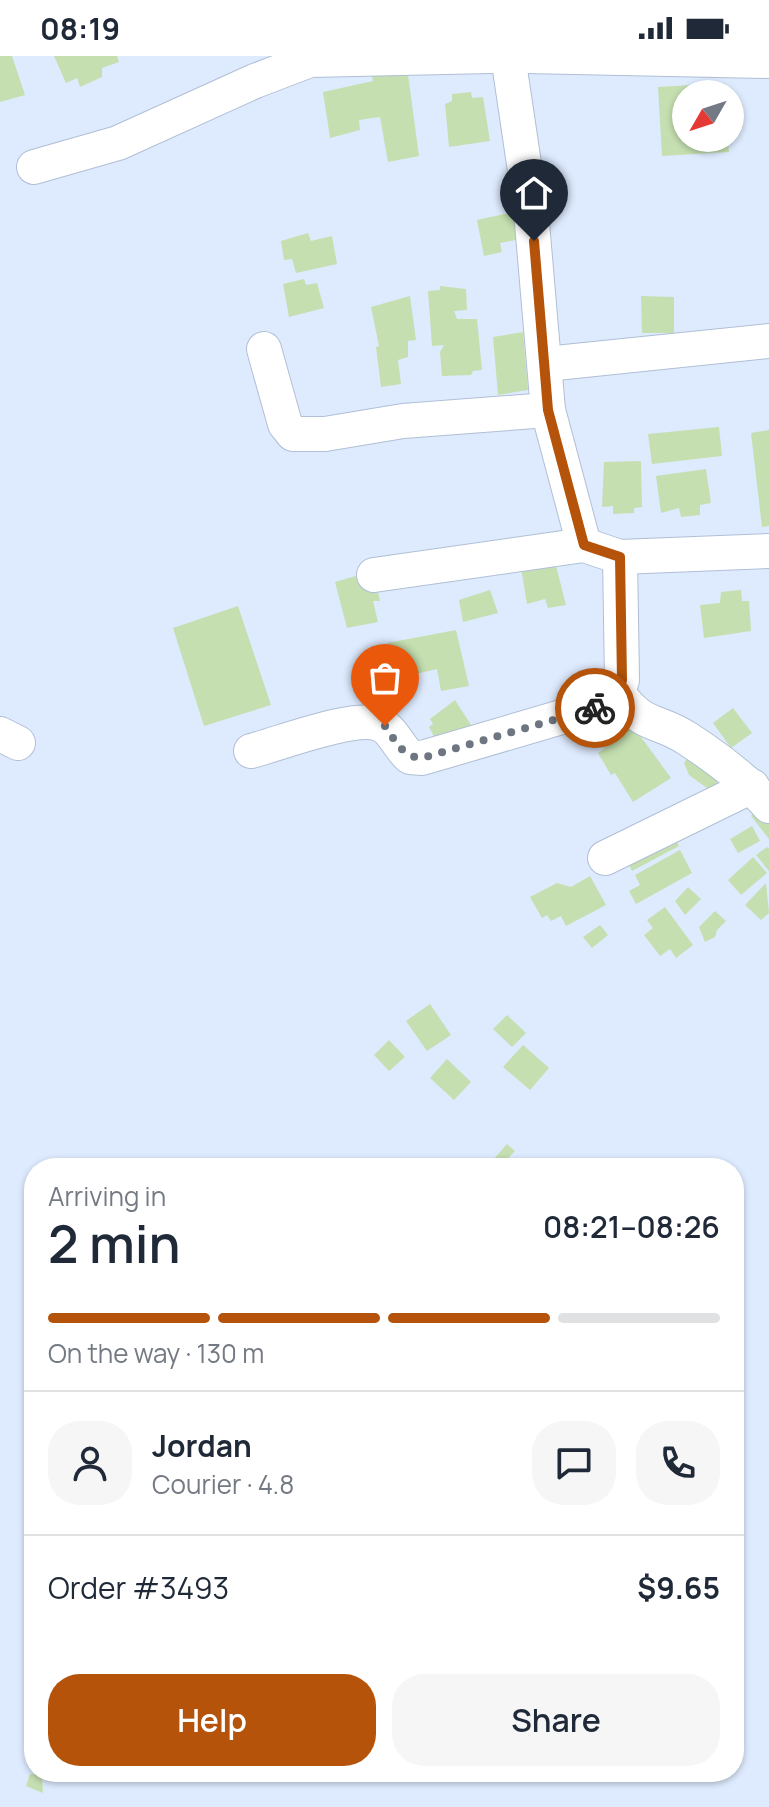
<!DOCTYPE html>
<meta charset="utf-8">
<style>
:root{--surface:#fff;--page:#f6f6f7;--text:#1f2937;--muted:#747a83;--line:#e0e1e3;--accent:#b45309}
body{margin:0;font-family:Manrope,sans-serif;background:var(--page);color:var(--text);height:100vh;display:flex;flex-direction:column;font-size:30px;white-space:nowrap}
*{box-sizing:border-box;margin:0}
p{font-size:26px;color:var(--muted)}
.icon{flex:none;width:44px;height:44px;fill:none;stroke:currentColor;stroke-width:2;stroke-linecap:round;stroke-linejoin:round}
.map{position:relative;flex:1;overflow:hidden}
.details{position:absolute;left:24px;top:1102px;width:720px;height:624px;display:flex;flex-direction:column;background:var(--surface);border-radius:32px;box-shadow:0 2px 6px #0004}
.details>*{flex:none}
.needle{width:52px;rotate:231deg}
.buttons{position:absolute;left:672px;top:24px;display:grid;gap:16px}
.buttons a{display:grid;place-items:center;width:72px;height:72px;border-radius:50%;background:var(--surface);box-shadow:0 2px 6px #0004;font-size:40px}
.pin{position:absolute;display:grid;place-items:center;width:68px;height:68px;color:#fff;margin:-82px -34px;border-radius:50% 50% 50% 0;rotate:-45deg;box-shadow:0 0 8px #0007}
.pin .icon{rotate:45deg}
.courier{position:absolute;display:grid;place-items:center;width:80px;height:80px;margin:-40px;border:6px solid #b45309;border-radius:50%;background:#fff;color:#222;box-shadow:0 2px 10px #0007}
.headline em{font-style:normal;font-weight:600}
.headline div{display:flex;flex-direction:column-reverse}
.headline{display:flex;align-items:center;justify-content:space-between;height:136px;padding:0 24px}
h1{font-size:52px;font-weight:600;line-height:60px}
.bar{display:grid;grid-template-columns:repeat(4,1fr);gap:12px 8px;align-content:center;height:96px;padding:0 24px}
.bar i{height:10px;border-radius:6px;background:var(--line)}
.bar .active{background:var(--accent)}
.bar p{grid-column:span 4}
.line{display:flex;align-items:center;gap:20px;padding:0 24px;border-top:2px solid var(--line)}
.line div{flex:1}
.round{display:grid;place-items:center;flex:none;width:84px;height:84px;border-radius:32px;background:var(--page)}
.action{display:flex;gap:16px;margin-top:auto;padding:16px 24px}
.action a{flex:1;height:92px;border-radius:32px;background:var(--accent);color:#fff;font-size:32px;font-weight:600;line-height:92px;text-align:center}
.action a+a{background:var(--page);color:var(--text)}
.status{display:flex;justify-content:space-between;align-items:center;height:56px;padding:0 40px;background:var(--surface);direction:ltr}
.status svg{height:22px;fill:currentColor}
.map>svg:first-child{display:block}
.building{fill:#c5dfb0}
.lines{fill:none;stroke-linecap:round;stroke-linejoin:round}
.minor-casing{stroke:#b0bfd5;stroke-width:36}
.minor{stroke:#fff;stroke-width:34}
.done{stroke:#6e7682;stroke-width:8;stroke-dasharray:0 14.4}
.route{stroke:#b45309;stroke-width:10}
</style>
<div class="status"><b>08:19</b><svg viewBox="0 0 49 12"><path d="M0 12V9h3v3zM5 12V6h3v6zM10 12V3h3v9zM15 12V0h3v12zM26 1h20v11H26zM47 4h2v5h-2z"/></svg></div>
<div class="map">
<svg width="769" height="1751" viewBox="0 0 769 1751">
<rect width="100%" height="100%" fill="#deebfe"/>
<g class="building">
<polygon points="0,0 12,0 25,39 0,46"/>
<polygon points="54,0 117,0 119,6 102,12 102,21 80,31 77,22 66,27"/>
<polygon points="406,4 419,100 388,106 380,61 359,64 360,74 330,82 323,36 373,25 369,6"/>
<polygon points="724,27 725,38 686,38 686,82 728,82 729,96 662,100 658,31"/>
<polygon points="471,36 472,42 483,41 490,85 449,91 445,48 452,45 452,38"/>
<polygon points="522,154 526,182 500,187 502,196 484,200 477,164"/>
<polygon points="308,177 311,185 332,180 337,208 296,217 292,203 284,204 281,185"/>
<polygon points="304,223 306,229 317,227 324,252 289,261 283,228"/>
<polygon points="440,230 466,233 467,254 454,255 457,263 477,263 482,314 473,315 471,319 442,320 440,296 444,289 432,290 428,235 440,234"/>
<polygon points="410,240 416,284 408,285 408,301 398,304 401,328 381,331 376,291 379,290 371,251"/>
<polygon points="641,240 674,241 674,277 642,277"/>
<polygon points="523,276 528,334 498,339 493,281"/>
<polygon points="719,371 722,400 652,408 648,378"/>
<polygon points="769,374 769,470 762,471 751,377"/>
<polygon points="641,405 642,451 634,452 634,457 613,458 613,450 602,451 604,406"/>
<polygon points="706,413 711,447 700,449 700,459 681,461 679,452 661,457 656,420"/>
<polygon points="553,498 566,549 548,552 545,543 527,548 520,506"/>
<polygon points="366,517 376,527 380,545 373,545 378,566 347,572 335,526"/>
<polygon points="490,534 498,557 463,566 459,544"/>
<polygon points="741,534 742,545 749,545 751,575 704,582 700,549 720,547 721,536"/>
<polygon points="238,550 271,649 204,670 173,572"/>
<polygon points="456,574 469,630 441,635 437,613 395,623 387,587"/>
<polygon points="455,644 473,672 439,690 429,671 433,668 430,663"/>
<polygon points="733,652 752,677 731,692 713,667"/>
<polygon points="633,670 671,722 633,746 615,717 611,719 598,697"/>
<polygon points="695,692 725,715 711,735 689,719 684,707"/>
<polygon points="766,748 769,752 769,783 751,760"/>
<polygon points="752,770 760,785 738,797 730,783"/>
<polygon points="671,774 679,790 632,815 624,798"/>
<polygon points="767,791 769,793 769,815 756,799"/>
<polygon points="680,794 692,817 636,848 629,835 640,829 635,819"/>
<polygon points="753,801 767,817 741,839 728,824"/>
<polygon points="590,820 606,849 566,870 561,860 551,865 547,859 542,862 530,841 557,827 571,831"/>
<polygon points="766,827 769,857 761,864 745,849"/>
<polygon points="688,831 701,843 685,859 675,845"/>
<polygon points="665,851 693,889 676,902 670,893 660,900 644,879 653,872 647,864"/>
<polygon points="715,855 726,865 717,874 715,881 705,886 699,871"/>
<polygon points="600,869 608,879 592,892 583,881"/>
<polygon points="430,948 451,979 427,995 406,965"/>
<polygon points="507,959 526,977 512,991 493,973"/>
<polygon points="389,984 405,1001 389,1015 374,999"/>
<polygon points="523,989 549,1012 530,1034 503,1011"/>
<polygon points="447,1003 471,1026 454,1044 430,1022"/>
<polygon points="507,1088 515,1095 500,1111 493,1104"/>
<polygon points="30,1718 42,1719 43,1737 26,1730"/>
</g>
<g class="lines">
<g class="minor-casing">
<g id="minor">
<polyline points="508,0 531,155 548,354 584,489"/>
<polyline points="526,0 769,5"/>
<polyline points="34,111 118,87 255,25 310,4 491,0"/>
<polyline points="264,293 285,368 293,378 325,378 403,365 548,354"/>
<polyline points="546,308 769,285"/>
<polyline points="374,519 584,489 620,501 769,495"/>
<path d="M618,637C644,673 656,662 688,683C717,702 746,723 769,750"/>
<polyline points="0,678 18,687"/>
<path d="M251,695C279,688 357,657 381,669C393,674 400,693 410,701L422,702L599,650L618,637L622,624L620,501"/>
<polyline points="605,802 752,730"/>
</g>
</g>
<use href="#minor" class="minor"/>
</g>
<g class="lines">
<path class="done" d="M385,670C395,684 402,701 422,702L595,652"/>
<polyline class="route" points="534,185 548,354 584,489 620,501 622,624 618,637 595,652"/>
</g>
</svg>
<div class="buttons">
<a><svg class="needle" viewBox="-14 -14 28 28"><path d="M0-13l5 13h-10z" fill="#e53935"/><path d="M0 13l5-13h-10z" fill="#747a83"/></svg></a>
</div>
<div class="pin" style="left:385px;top:670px;background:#ea580c"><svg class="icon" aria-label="bag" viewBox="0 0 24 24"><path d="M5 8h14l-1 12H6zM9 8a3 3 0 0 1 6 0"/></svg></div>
<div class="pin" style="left:534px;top:185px;background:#1f2937"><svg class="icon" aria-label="home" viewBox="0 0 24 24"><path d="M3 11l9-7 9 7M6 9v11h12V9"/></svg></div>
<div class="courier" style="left:595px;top:652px"><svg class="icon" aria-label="bike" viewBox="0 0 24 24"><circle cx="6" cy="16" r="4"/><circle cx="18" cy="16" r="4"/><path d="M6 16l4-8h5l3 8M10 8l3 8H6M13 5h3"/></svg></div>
<section class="details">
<div class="headline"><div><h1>2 min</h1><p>Arriving in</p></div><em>08:21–08:26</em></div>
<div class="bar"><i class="active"></i><i class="active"></i><i class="active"></i><i></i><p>On the way · 130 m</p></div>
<div class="line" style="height:144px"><a class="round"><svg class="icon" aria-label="person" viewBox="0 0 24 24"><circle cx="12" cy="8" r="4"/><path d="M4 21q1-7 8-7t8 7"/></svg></a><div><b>Jordan</b><p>Courier · 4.8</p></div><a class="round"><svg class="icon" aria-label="chat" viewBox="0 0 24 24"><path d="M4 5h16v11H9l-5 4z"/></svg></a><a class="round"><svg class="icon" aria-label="phone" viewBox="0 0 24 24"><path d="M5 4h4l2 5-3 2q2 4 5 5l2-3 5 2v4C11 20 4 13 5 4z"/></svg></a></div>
<div class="line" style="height:104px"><div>Order #3493</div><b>$9.65</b></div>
<div class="action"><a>Help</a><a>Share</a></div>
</section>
</div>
